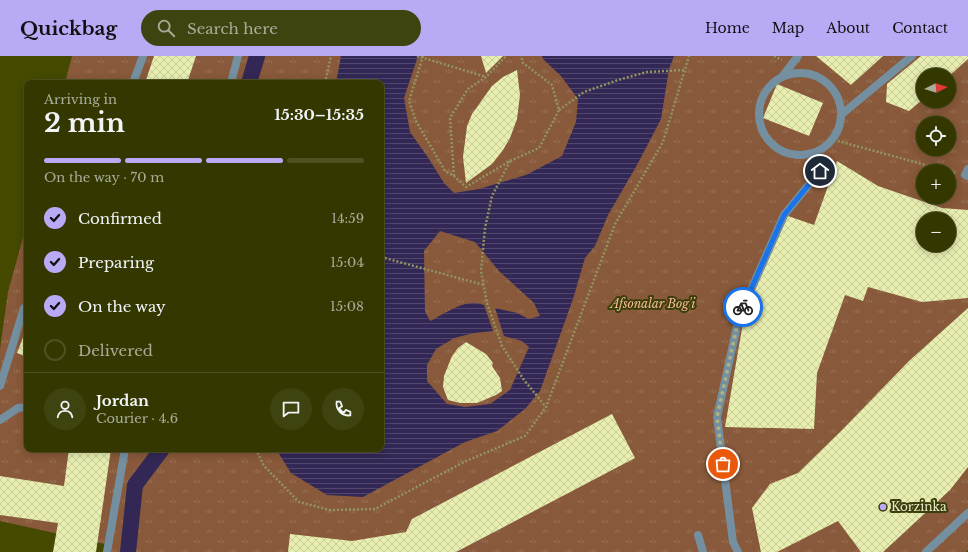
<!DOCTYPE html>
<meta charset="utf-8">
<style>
:root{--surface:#343800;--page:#3f430f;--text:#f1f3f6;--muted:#a9ac99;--line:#4e5222;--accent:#baaaf6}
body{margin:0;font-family:"Libre Baskerville",serif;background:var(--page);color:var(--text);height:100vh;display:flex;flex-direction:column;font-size:15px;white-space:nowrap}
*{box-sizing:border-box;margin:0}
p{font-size:13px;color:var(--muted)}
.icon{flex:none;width:22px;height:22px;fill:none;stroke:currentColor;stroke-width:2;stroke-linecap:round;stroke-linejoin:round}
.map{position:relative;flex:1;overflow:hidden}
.details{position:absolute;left:24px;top:24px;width:360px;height:372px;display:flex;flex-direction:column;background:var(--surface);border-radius:8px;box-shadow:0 2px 10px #0003,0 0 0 1px var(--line)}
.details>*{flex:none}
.needle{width:26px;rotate:85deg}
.tools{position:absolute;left:916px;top:12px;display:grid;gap:8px}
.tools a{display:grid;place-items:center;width:40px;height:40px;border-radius:50%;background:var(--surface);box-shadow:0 2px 10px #0003,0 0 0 1px var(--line);font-size:20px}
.pin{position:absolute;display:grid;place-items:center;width:34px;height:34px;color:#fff;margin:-17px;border:2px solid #fff;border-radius:50%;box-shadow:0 1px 4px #0007}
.courier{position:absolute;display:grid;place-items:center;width:40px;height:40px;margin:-20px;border:3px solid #1a73e8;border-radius:50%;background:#fff;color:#222;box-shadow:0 1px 5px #0007}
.head em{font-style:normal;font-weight:700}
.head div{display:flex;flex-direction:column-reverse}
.head{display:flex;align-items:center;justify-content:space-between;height:68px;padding:0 20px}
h1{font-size:26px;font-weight:700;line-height:30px}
.bar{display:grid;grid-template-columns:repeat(4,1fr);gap:6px 4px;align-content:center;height:48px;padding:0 20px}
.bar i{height:5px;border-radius:3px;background:var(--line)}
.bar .active{background:var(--accent)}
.bar p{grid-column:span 4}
.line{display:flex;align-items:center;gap:10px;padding:0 20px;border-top:1px solid var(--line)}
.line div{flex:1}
.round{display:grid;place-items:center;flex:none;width:42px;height:42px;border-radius:21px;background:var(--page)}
ol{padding:0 20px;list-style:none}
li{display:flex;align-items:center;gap:12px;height:44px}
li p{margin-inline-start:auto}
li .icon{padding:4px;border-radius:50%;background:var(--accent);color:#111;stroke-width:4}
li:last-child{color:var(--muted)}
li i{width:22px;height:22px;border:2px solid var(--line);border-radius:50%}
header{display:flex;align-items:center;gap:24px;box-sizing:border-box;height:56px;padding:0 20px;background:var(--accent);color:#111}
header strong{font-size:19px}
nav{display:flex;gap:22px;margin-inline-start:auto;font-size:14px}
.search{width:280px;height:36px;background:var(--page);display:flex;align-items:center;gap:10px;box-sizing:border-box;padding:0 14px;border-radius:22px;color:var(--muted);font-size:15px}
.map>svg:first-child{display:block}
.grass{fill:url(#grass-tufts);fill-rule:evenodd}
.water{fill:url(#water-rules);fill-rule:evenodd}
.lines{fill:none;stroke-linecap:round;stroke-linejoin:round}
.canal{stroke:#332755;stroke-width:16}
.building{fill:url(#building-cross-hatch);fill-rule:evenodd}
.path{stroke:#91955e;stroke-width:2.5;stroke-dasharray:2 2;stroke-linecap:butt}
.service{stroke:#7490a0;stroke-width:8}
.done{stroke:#aeb283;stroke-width:4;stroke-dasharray:0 7.2}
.route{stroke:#1a73e8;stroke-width:5}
.poi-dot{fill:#baaaf6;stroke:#3b3e0b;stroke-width:1.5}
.labels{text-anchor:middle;stroke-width:4;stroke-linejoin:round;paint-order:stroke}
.park-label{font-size:12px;font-style:italic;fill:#f7ba93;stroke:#3b3e0b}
.poi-label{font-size:12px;fill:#e6eac9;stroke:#3b3e0b;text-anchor:start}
</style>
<header>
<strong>Quickbag</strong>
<div class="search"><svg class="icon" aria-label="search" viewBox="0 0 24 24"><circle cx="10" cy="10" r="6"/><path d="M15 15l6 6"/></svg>Search here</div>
<nav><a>Home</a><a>Map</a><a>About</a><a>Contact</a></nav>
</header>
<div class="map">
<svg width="968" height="496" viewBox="0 0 968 496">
<defs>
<pattern id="grass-tufts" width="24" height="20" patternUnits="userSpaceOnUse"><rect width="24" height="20" fill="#88593a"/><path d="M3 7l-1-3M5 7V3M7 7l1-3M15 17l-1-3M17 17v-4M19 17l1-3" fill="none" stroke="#997155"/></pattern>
<pattern id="water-rules" width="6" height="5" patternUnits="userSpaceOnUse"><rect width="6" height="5" fill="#332755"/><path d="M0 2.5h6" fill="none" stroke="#51466c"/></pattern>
<pattern id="building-cross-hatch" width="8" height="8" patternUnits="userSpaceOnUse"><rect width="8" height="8" fill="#e7eeb0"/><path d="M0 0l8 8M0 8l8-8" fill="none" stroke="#c7cc99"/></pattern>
</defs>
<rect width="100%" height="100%" fill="#454a00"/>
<path class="grass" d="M72,0H968V494L966,496H109L105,488L0,465V293L8,236L27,167V393H381V27H65ZM923,19H949V45H923ZM923,67H949V93H923ZM923,115H949V141H923ZM923,163H949V189H923Z"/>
<path class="water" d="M341,0H418L404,42L410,76L427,100L444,127L454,137L479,133L526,119L562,100L576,66L578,43L561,20L543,3L542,0H674L669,13L661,63L637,109L608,159L595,190L585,202L573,243L540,335L525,353L497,375L465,386L363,441L327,439L291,417L276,393H381V27H336ZM440,175L475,186L499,215L534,247L540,260L529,263L517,257L495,252L504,280L522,285L529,291L510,334L490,348L465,351L447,348L427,325V309L436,293L454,282L474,277L493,275L484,249C465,241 445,258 430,265L425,255L424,195Z"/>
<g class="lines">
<g class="canal">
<polyline points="249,27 257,0"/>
<polyline points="128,496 135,429 162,393"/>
</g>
</g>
<g class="building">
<polygon points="154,0 196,0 187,27 145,27"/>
<polygon points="481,0 503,0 486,17"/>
<polygon points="816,0 883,0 851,29"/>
<polygon points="921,0 968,0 968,3 949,20 949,19 923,19 923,43 909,55 886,46 887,28"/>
<polygon points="517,14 520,39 517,63 510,82 503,94 492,108 466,127 463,101 467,70 472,58 492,30 503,21"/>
<polygon points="777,28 823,47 809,80 763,62"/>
<path d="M837,105L878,130L942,152L968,154V242L922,246L868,231L863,245L845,239L817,317L814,373L725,371L745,255L788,160L814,169ZM923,163H949V189H923Z"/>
<polygon points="968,252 968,411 950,434 883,496 861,496 838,465 777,496 761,496 752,452 770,428 798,417 842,374 909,305"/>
<polygon points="27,271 27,301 17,297"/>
<polygon points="466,286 486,298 493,307 492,310 500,322 502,335 496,339 477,347 460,347 448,344 443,331 444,320 452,300 458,292"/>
<polygon points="612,358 635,402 456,496 288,496 290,478 352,485 406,476 412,463"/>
<polygon points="69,393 111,393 96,496 53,496 58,467 0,459 0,420 64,430"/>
</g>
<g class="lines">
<g class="path">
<polyline points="417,0 486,21"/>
<polyline points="423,0 409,45 416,65 445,115 454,120 466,131 510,105 539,92 559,54 552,29 523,7 521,0"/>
<polyline points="774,0 782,4"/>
<polyline points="325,27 331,0"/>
<polyline points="559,54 584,36 618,24 647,16 685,14"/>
<polyline points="834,84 955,117"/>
<polyline points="510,105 492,140 485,172 481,215 487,247 502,290 524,324 546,351"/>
<polyline points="454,120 450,62 468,33 486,21 506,0"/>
<polyline points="381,201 484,229"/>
<polyline points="256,393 264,410 299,446 330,454 375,453 464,406 525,380 546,351 615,168 663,86 689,0"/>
</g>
<g class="service">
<circle cx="800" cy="58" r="41"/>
<polyline points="782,21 798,0"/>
<polyline points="133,27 143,0"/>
<polyline points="231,27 238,0"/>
<polyline points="842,58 912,0"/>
<polyline points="968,113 965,119 968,120"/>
<polyline points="0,330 24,252 27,250"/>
<polyline points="0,364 18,352 27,351"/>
<polyline points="698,479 703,496"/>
<polyline points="107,496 125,393"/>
<polyline points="738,496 733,486 717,361 739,261 784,159 820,115"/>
<polyline points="926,496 968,457"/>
</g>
</g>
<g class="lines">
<polyline class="done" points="723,408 717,361 739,261 743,251"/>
<polyline class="route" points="743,251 784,159 820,115"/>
</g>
<circle class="poi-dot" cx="883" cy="451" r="4"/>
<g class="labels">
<g class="park-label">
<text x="653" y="252">Afsonalar Bog'i</text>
</g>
<g class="poi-label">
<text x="891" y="455">Korzinka</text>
</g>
</g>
</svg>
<div class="tools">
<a><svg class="needle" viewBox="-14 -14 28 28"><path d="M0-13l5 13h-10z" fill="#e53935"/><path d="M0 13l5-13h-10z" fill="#a9ac99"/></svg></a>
<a><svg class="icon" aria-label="locate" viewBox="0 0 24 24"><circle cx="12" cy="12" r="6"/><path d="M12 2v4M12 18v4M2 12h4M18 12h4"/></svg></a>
<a>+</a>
<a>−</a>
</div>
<div class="pin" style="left:723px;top:408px;background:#ea580c"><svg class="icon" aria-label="bag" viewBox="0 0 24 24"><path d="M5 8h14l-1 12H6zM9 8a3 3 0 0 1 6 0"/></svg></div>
<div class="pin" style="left:820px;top:115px;background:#1f2937"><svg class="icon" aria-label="home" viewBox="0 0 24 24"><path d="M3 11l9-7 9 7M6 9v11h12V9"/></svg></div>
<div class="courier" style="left:743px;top:251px"><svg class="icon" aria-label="bike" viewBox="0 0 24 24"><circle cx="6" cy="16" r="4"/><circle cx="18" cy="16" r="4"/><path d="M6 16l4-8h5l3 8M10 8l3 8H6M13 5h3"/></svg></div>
<section class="details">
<div class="head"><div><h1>2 min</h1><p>Arriving in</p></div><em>15:30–15:35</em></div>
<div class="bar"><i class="active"></i><i class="active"></i><i class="active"></i><i></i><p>On the way · 70 m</p></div>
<ol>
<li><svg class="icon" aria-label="check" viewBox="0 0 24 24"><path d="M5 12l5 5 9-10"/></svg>Confirmed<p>14:59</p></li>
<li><svg class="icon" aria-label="check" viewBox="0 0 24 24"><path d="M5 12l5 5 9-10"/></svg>Preparing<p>15:04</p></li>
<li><svg class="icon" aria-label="check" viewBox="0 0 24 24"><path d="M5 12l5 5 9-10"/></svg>On the way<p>15:08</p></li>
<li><i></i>Delivered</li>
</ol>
<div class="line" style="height:72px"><a class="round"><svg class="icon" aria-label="person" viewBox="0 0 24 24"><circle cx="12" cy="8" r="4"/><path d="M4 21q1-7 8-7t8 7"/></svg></a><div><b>Jordan</b><p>Courier · 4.6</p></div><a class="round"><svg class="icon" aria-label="chat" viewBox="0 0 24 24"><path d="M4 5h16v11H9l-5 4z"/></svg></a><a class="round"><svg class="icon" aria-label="phone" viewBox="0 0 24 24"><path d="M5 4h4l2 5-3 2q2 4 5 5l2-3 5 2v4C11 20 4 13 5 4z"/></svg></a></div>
</section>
</div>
